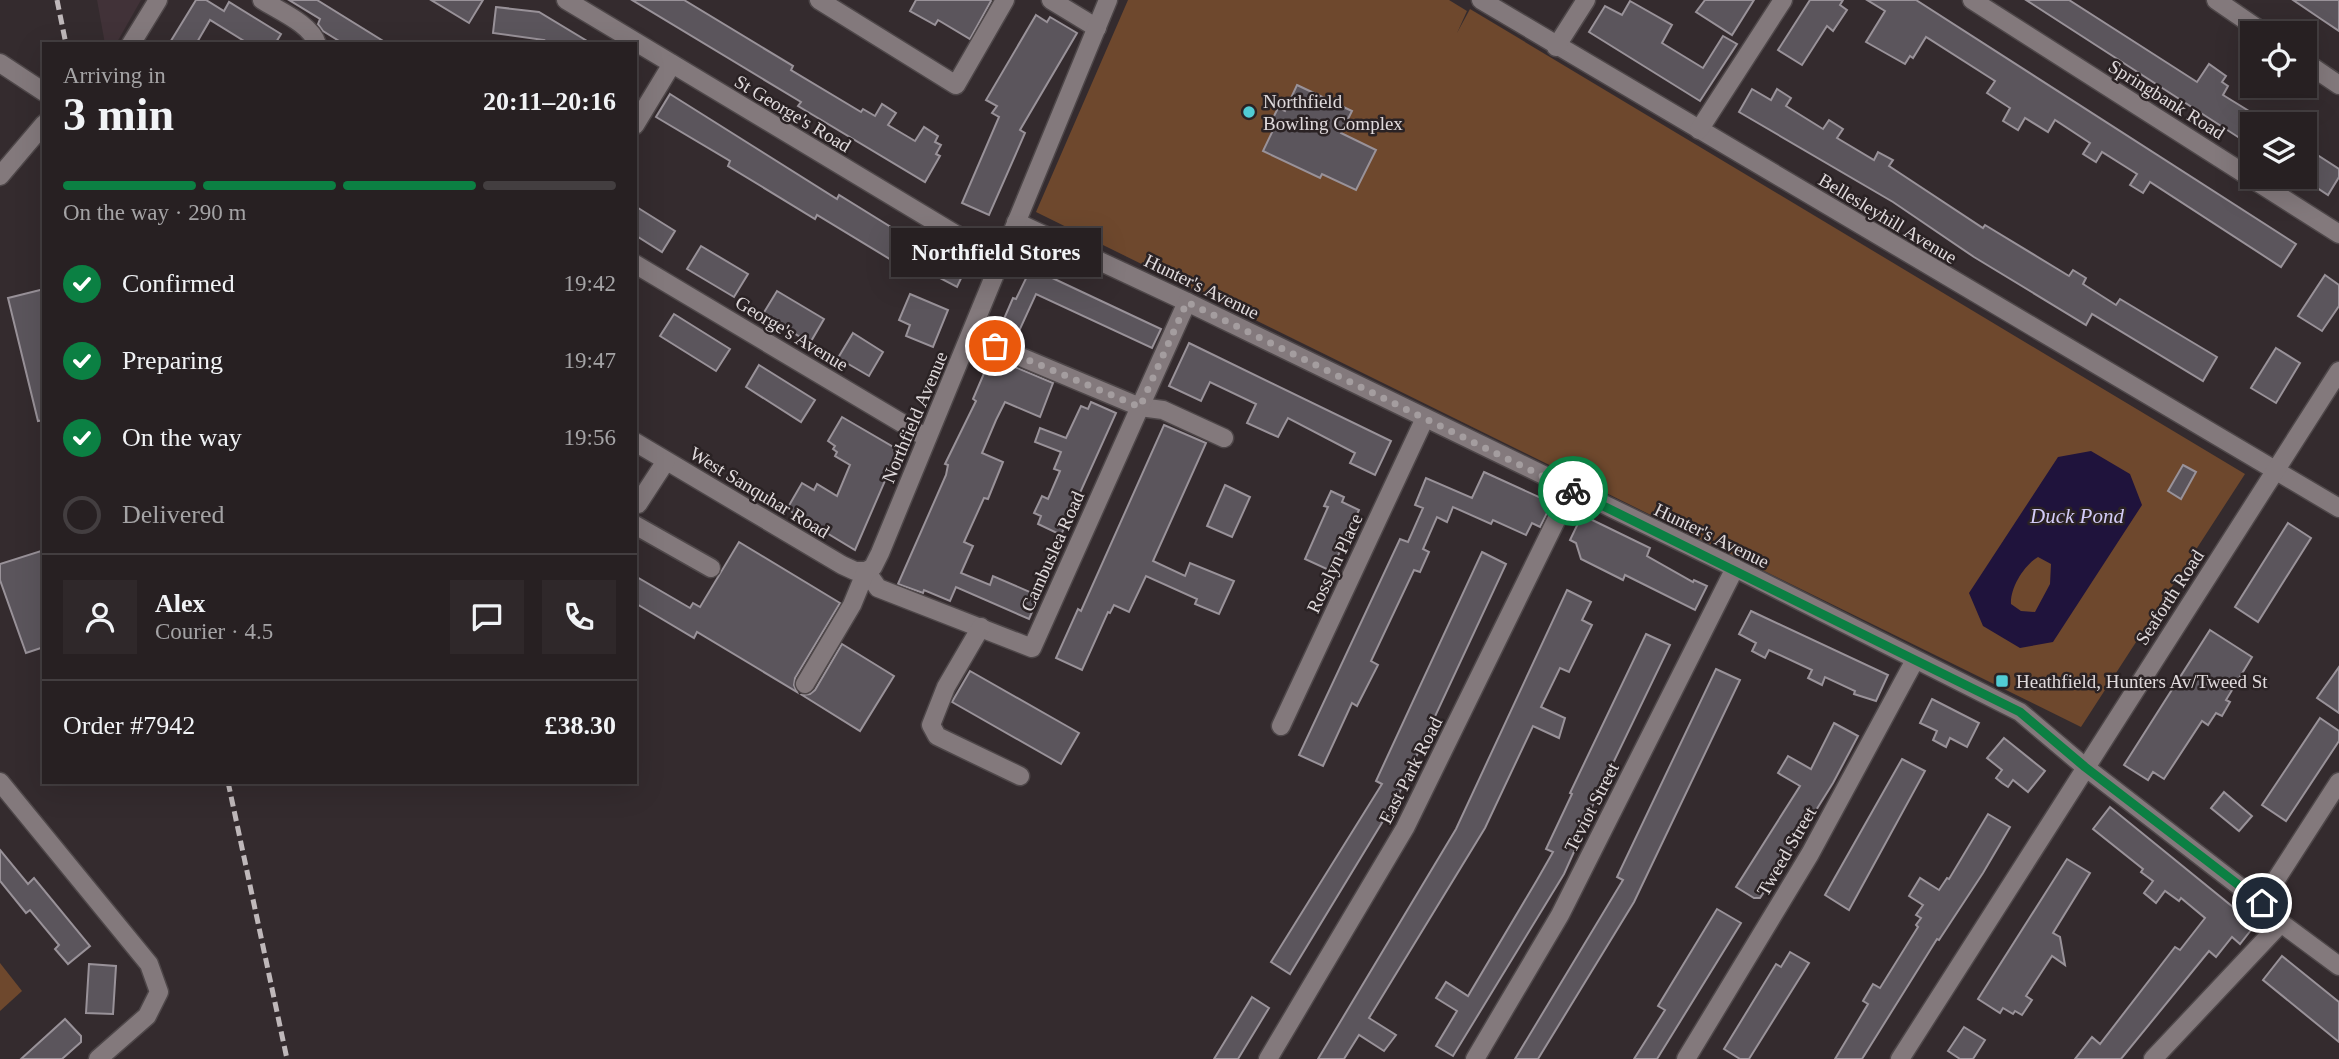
<!DOCTYPE html>
<meta charset="utf-8">
<style>
:root{--surface:#272022;--page:#2f282a;--text:#f1f3f6;--muted:#a4a3a5;--line:#433e40;--accent:#0b8043}
body{margin:0;font-family:"Times New Roman",serif;background:var(--page);color:var(--text);height:100vh;display:flex;flex-direction:column;font-size:26px;white-space:nowrap}
*{box-sizing:border-box;margin:0}
p{font-size:23px;color:var(--muted)}
.icon{flex:none;width:38px;height:38px;fill:none;stroke:currentColor;stroke-width:2;stroke-linecap:round;stroke-linejoin:round}
.map{position:relative;flex:1;overflow:hidden}
.details{position:absolute;left:42px;top:42px;width:595px;height:742px;display:flex;flex-direction:column;background:var(--surface);border-radius:0px;box-shadow:0 7px 28px #0002,0 0 0 2px var(--line)}
.details>*{flex:none}
.controls{position:absolute;left:2240px;top:21px;display:grid;gap:14px}
.controls a{display:grid;place-items:center;width:77px;height:77px;border-radius:0px;background:var(--surface);box-shadow:0 7px 28px #0002,0 0 0 2px var(--line);font-size:35px}
.pin{position:absolute;display:grid;place-items:center;width:60px;height:60px;color:#fff;margin:-30px;border:4px solid #fff;border-radius:50%;box-shadow:0 2px 7px #0007}
.courier{position:absolute;display:grid;place-items:center;width:70px;height:70px;margin:-35px;border:5px solid #0b8043;border-radius:50%;background:#fff;color:#222;box-shadow:0 2px 9px #0007}
.bubble{position:absolute;height:49px;border-radius:0px;background:var(--surface);box-shadow:0 7px 28px #0002,0 0 0 2px var(--line);font-size:23px;font-weight:700;line-height:49px;text-align:center}
.summary em{font-style:normal;font-weight:700}
.summary div{display:flex;flex-direction:column-reverse}
.summary{display:flex;align-items:center;justify-content:space-between;height:119px;padding:0 21px}
h1{font-size:46px;font-weight:700;line-height:52px}
.bar{display:grid;grid-template-columns:repeat(4,1fr);gap:10px 7px;align-content:center;height:84px;padding:0 21px}
.bar i{height:9px;border-radius:5px;background:var(--line)}
.bar .on{background:var(--accent)}
.bar p{grid-column:span 4}
.line{display:flex;align-items:center;gap:18px;padding:0 21px;border-top:2px solid var(--line)}
.line div{flex:1}
.round{display:grid;place-items:center;flex:none;width:74px;height:74px;border-radius:0px;background:var(--page)}
ol{padding:0 21px;list-style:none}
li{display:flex;align-items:center;gap:21px;height:77px}
li p{margin-inline-start:auto}
li .icon{padding:7px;border-radius:50%;background:var(--accent);color:#fff;stroke-width:4}
li:last-child{color:var(--muted)}
li i{width:38px;height:38px;border:4px solid var(--line);border-radius:50%}
.map>svg:first-child{display:block}
.built{fill:#413238}
.green{fill:#6e482d}
.water{fill:#1f133c;fill-rule:evenodd}
.building{fill:#5b555c;stroke:#999299;stroke-width:2}
.lines{fill:none;stroke-linecap:round;stroke-linejoin:round}
.minor-casing{stroke:#4e4749;stroke-width:21}
.minor{stroke:#83797c;stroke-width:18}
.rail{stroke:#bfb8ba;stroke-width:5;stroke-dasharray:10 5;stroke-linecap:butt}
.done{stroke:#a49d9f;stroke-width:7;stroke-dasharray:0 12.6}
.route{stroke:#0b8043;stroke-width:9}
.poi-dot{fill:#51ccd4;stroke:#2a2224;stroke-width:2.5}
.labels{text-anchor:middle;stroke-width:5;stroke-linejoin:round;paint-order:stroke}
.street-label{font-size:19px;fill:#e0dadc;stroke:#2a2224}
.poi-label{font-size:19px;fill:#e0dadc;stroke:#2a2224;text-anchor:start}
.water-label{font-size:21px;font-style:italic;fill:#d3cbf8;stroke:#2a2224}
</style>
<div class="map">
<svg width="2339" height="1059" viewBox="0 0 2339 1059">
<rect width="100%" height="100%" fill="#342b2e"/>
<polygon class="built" points="97,0 141,0 116,44 105,44"/>
<g class="green">
<polygon points="1128,0 1449,0 1467,11 1457,33 1470,9 2245,474 2081,727 1036,212"/>
<polygon points="0,963 22,991 0,1011"/>
</g>
<path class="water" d="M2091,451L2130,474L2142,505L2053,642L2020,648L1983,626L1969,593L2058,457ZM2038,557L2051,564L2050,584L2035,612L2021,611L2011,604C2010,588 2024,565 2038,557Z"/>
<g class="building">
<polygon points="196,0 206,0 224,11 229,2 281,34 275,44 249,44 210,20 196,44 169,44"/>
<polygon points="289,0 317,0 388,44 344,44 323,31 318,24 320,19"/>
<polygon points="431,0 483,0 469,23"/>
<polygon points="632,0 684,0 793,66 791,70 861,112 863,109 875,116 882,104 896,113 888,125 915,141 924,127 938,136 935,142 941,145 936,154 940,156 925,182 798,106 801,102"/>
<polygon points="916,0 990,0 991,1 970,39 938,20 935,25 910,11"/>
<polygon points="1705,0 1754,0 1732,35 1696,12"/>
<polygon points="1810,0 1843,0 1840,5 1847,10 1833,31 1827,26 1802,65 1778,50"/>
<polygon points="1867,0 1916,0 2296,244 2281,267 2150,182 2143,193 2130,185 2137,174 2102,152 2096,162 2083,154 2090,143 2055,120 2048,132 2025,118 2018,130 2003,121 2010,108 1987,93 1995,81 1926,37 1913,58 1910,56 1905,64 1866,42 1885,11"/>
<polygon points="2026,0 2069,0 2197,82 2209,64 2226,76 2222,82 2228,86 2223,95 2270,124 2252,124 2252,146"/>
<polygon points="2293,0 2339,0 2339,31 2321,19"/>
<polygon points="1630,1 1672,25 1662,43 1703,68 1723,36 1737,44 1700,101 1589,32 1605,6 1622,15"/>
<polygon points="496,7 539,12 592,44 542,44 544,40 493,33"/>
<polygon points="1036,15 1047,22 1050,17 1077,33 1020,130 1025,133 989,215 962,203 999,117 992,113 997,106 986,100"/>
<polygon points="1297,85 1352,111 1341,133 1376,150 1356,190 1322,174 1320,178 1263,151 1276,124 1271,122 1278,108 1285,111"/>
<polygon points="1752,89 1771,100 1777,89 1791,98 1786,106 1823,129 1829,120 1843,129 1837,138 1874,160 1878,152 1893,160 1889,166 1983,228 1985,225 2069,276 2073,270 2086,278 2083,284 2116,305 2120,299 2217,357 2203,381 2092,314 2086,325 1974,257 1893,202 1739,112"/>
<polygon points="670,94 837,199 839,195 907,237 905,240 921,248 919,254 964,272 957,287 896,255 893,261 817,215 815,219 728,166 730,161 656,117"/>
<polygon points="2305,147 2339,169 2339,177 2328,195 2305,180"/>
<polygon points="635,206 675,231 662,252 635,235"/>
<polygon points="701,246 748,274 734,297 687,269"/>
<polygon points="1031,268 1161,329 1152,348 1036,294 1014,342 997,335 1013,298 1016,299"/>
<polygon points="2325,275 2339,285 2339,306 2322,331 2298,316"/>
<polygon points="44,289 44,420 38,421 8,298"/>
<polygon points="777,291 824,319 810,343 763,314"/>
<polygon points="910,294 948,310 933,347 906,336 910,325 899,320"/>
<polygon points="674,314 730,349 716,371 660,336"/>
<polygon points="853,333 883,352 869,376 838,358"/>
<polygon points="1189,343 1391,441 1375,475 1350,463 1355,453 1288,418 1278,437 1247,423 1256,404 1210,382 1201,401 1169,386"/>
<polygon points="2276,348 2300,363 2276,403 2251,388"/>
<polygon points="991,357 1053,383 1040,417 1005,402 996,420 982,453 1003,462 988,499 984,498 964,542 973,546 961,573 990,585 993,576 1039,596 1029,619 956,587 950,601 924,590 923,593 898,584 946,475 948,465 945,464 976,401 973,399"/>
<polygon points="759,365 815,400 801,422 746,387"/>
<polygon points="1091,402 1116,413 1061,535 1038,524 1041,516 1034,513 1042,496 1048,499 1060,471 1054,469 1061,452 1035,442 1040,428 1066,438 1081,406 1088,409"/>
<polygon points="842,417 895,448 897,453 855,550 787,509 802,483 814,490 817,484 837,496 850,465 835,456 837,452 833,449 835,446 828,441"/>
<polygon points="1164,425 1206,443 1153,561 1185,576 1190,563 1234,581 1219,614 1195,604 1197,599 1146,576 1129,612 1114,605 1110,613 1108,612 1082,670 1056,658 1078,609 1081,611"/>
<polygon points="2183,465 2196,472 2181,499 2168,491"/>
<polygon points="1484,472 1552,503 1540,527 1532,523 1526,535 1493,520 1491,524 1453,507 1447,522 1437,517 1423,549 1429,552 1420,572 1414,570 1371,661 1378,665 1357,706 1352,703 1323,766 1299,755 1400,539 1408,542 1423,508 1415,505 1426,478 1472,498"/>
<polygon points="1225,485 1250,497 1232,537 1207,526"/>
<polygon points="1331,491 1344,497 1342,502 1359,510 1331,571 1305,559 1328,507 1324,506"/>
<polygon points="1582,515 1650,548 1647,556 1693,582 1694,580 1707,586 1695,610 1625,575 1623,580 1581,559 1576,543 1570,540"/>
<polygon points="2288,523 2311,538 2258,622 2235,607"/>
<polygon points="739,542 840,603 795,678 794,685 797,692 697,632 694,638 635,603 635,576 690,608 693,603 700,607"/>
<polygon points="44,550 44,647 26,653 0,580 0,564"/>
<polygon points="1482,552 1506,564 1397,798 1290,974 1271,962 1382,784 1376,781"/>
<polygon points="1567,590 1591,602 1582,620 1592,625 1569,672 1560,668 1541,707 1565,718 1559,738 1533,726 1485,828 1369,1018 1396,1035 1384,1051 1359,1035 1344,1059 1318,1059 1456,829"/>
<polygon points="1751,611 1888,675 1876,701 1854,694 1855,691 1825,677 1822,685 1808,678 1812,670 1769,650 1765,658 1752,651 1756,643 1739,634"/>
<polygon points="2210,630 2252,657 2226,700 2230,702 2222,716 2216,713 2208,725 2202,721 2164,779 2153,772 2148,780 2124,765"/>
<polygon points="1646,634 1670,645 1590,811 1592,812 1564,874 1453,1056 1436,1046 1457,1011 1436,998 1446,982 1468,996 1537,880 1553,852 1546,849 1572,794 1570,793"/>
<polygon points="842,644 894,676 860,731 802,695 810,694 815,690"/>
<polygon points="2339,667 2339,713 2317,698"/>
<polygon points="1716,669 1740,680 1634,902 1538,1059 1515,1059 1623,880 1617,877"/>
<polygon points="970,671 1079,733 1061,764 952,702"/>
<polygon points="1932,699 1979,723 1967,747 1950,738 1946,747 1933,740 1937,731 1920,723"/>
<polygon points="2320,718 2339,731 2339,741 2286,821 2262,805"/>
<polygon points="1834,723 1858,736 1833,783 1795,844 1760,898 1754,898 1736,887 1800,786 1778,773 1788,756 1811,769"/>
<polygon points="2004,738 2045,771 2028,792 2013,780 2008,787 2002,783 1996,778 2002,770 1987,758"/>
<polygon points="1902,759 1925,771 1849,910 1825,895"/>
<polygon points="2224,792 2252,816 2239,831 2211,808"/>
<polygon points="2110,807 2255,925 2240,944 2232,937 2216,957 2209,951 2121,1059 2075,1059 2092,1037 2100,1044 2175,947 2180,950 2205,918 2181,898 2179,901 2165,891 2156,903 2144,893 2153,881 2141,872 2143,869 2093,829"/>
<polygon points="1988,814 2010,827 1983,873 1939,940 1937,939 1862,1059 1835,1059 1868,1004 1863,1001 1873,984 1880,988 1918,927 1916,925 1921,918 1916,915 1923,905 1909,896 1920,878 1939,890 1947,878 1949,879"/>
<polygon points="0,850 28,884 34,878 90,946 68,964 55,949 59,945 30,910 26,913 0,881"/>
<polygon points="2067,859 2090,873 2053,933 2060,937 2065,965 2052,956 2026,996 2032,1000 2022,1015 2015,1011 2013,1014 2003,1008 2000,1013 1978,999"/>
<polygon points="1717,909 1741,923 1657,1059 1634,1059 1665,1010 1658,1006"/>
<polygon points="1790,952 1809,963 1749,1059 1740,1059 1724,1049 1776,964 1781,967"/>
<polygon points="2282,956 2339,1002 2339,1042 2263,980"/>
<polygon points="89,964 116,966 113,1014 86,1013"/>
<polygon points="1252,997 1269,1008 1238,1059 1214,1059"/>
<polygon points="65,1019 81,1036 81,1042 62,1059 21,1059"/>
<polygon points="1964,1027 1985,1040 1973,1059 1960,1059 1948,1051"/>
</g>
<g class="lines">
<g class="minor-casing">
<g id="minor">
<path d="M262,0C279,11 311,24 317,44"/>
<polyline points="566,0 1000,261"/>
<polyline points="819,0 956,85 1005,0"/>
<polyline points="1051,0 1097,28"/>
<polyline points="1481,0 2339,508"/>
<polyline points="1972,0 2339,234"/>
<polyline points="2216,0 2264,33"/>
<polyline points="131,44 158,0"/>
<polyline points="1556,47 1586,0"/>
<polyline points="2305,62 2339,85"/>
<polyline points="0,63 44,92"/>
<polyline points="635,125 672,64"/>
<polyline points="1699,130 1783,0"/>
<polyline points="0,176 44,124"/>
<polyline points="1016,222 1187,302 1735,568 2020,712 2085,767 2261,903 2281,923 2339,966"/>
<polyline points="635,264 927,438"/>
<polyline points="971,336 1140,407 1163,410 1224,438"/>
<polyline points="635,442 842,565 855,571 866,571"/>
<polyline points="635,502 638,504 666,461"/>
<polyline points="635,525 711,568"/>
<polyline points="866,571 878,588 1032,648 1187,302"/>
<polyline points="981,627 946,687 931,725 937,736 1020,776"/>
<polyline points="805,684 852,605 866,571 873,567 880,553 1108,0"/>
<polyline points="1281,726 1425,418"/>
<polyline points="0,782 149,964 159,992 147,1016 98,1059"/>
<polyline points="2261,903 2339,782"/>
<polyline points="1268,1059 1405,828 1571,490"/>
<polyline points="1475,1059 1560,915 1735,568"/>
<polyline points="1686,1059 1810,854 1915,660"/>
<polyline points="1900,1059 2339,371"/>
<polyline points="2153,1059 2281,923"/>
</g>
</g>
<use href="#minor" class="minor"/>
<g class="rail">
<polyline points="57,0 66,44"/>
<polyline points="228,782 287,1059"/>
</g>
</g>
<g class="lines">
<polyline class="done" points="995,346 1140,407 1187,302 1573,491"/>
<polyline class="route" points="1573,491 2020,712 2085,767 2262,903"/>
</g>
<g class="poi-dot">
<circle cx="1249" cy="112" r="7"/>
<rect x="1995" y="674" width="14" height="14" rx="3.5"/>
</g>
<g class="labels">
<g class="street-label">
<text transform="translate(2167 99) rotate(32)" y="7">Springbank Road</text>
<text transform="translate(793 113) rotate(31)" y="7">St George's Road</text>
<text transform="translate(1888 218) rotate(31)" y="7">Bellesleyhill Avenue</text>
<text transform="translate(1202 286) rotate(26)" y="7">Hunter's Avenue</text>
<text transform="translate(792 333) rotate(31)" y="7">George's Avenue</text>
<text transform="translate(914 417) rotate(-67)" y="7">Northfield Avenue</text>
<text transform="translate(760 492) rotate(31)" y="7">West Sanquhar Road</text>
<text transform="translate(1712 535) rotate(26)" y="7">Hunter's Avenue</text>
<text transform="translate(1052 551) rotate(-66)" y="7">Cambuslea Road</text>
<text transform="translate(1334 563) rotate(-65)" y="7">Rosslyn Place</text>
<text transform="translate(2169 597) rotate(-57)" y="7">Seaforth Road</text>
<text transform="translate(1410 770) rotate(-63)" y="7">East Park Road</text>
<text transform="translate(1591 807) rotate(-63)" y="7">Teviot Street</text>
<text transform="translate(1786 851) rotate(-60)" y="7">Tweed Street</text>
</g>
<g class="poi-label">
<text x="1263" y="108">Northfield<tspan x="1263" dy="22">Bowling Complex</tspan></text>
<text x="2016" y="688">Heathfield, Hunters Av/Tweed St</text>
</g>
<g class="water-label">
<text x="2077" y="523">Duck Pond</text>
</g>
</g>
</svg>
<div class="controls">
<a><svg class="icon" aria-label="locate" viewBox="0 0 24 24"><circle cx="12" cy="12" r="6"/><path d="M12 2v4M12 18v4M2 12h4M18 12h4"/></svg></a>
<a><svg class="icon" aria-label="layers" viewBox="0 0 24 24"><path d="M12 4l9 5-9 5-9-5zM3 14l9 5 9-5"/></svg></a>
</div>
<div class="pin" style="left:995px;top:346px;background:#ea580c"><svg class="icon" aria-label="bag" viewBox="0 0 24 24"><path d="M5 8h14l-1 12H6zM9 8a3 3 0 0 1 6 0"/></svg></div>
<div class="pin" style="left:2262px;top:903px;background:#1f2937"><svg class="icon" aria-label="home" viewBox="0 0 24 24"><path d="M3 11l9-7 9 7M6 9v11h12V9"/></svg></div>
<div class="courier" style="left:1573px;top:491px"><svg class="icon" aria-label="bike" viewBox="0 0 24 24"><circle cx="6" cy="16" r="4"/><circle cx="18" cy="16" r="4"/><path d="M6 16l4-8h5l3 8M10 8l3 8H6M13 5h3"/></svg></div>
<div class="bubble" style="left:891px;top:228px;width:210px">Northfield Stores</div>
<section class="details">
<div class="summary"><div><h1>3 min</h1><p>Arriving in</p></div><em>20:11–20:16</em></div>
<div class="bar"><i class="on"></i><i class="on"></i><i class="on"></i><i></i><p>On the way · 290 m</p></div>
<ol>
<li><svg class="icon" aria-label="check" viewBox="0 0 24 24"><path d="M5 12l5 5 9-10"/></svg>Confirmed<p>19:42</p></li>
<li><svg class="icon" aria-label="check" viewBox="0 0 24 24"><path d="M5 12l5 5 9-10"/></svg>Preparing<p>19:47</p></li>
<li><svg class="icon" aria-label="check" viewBox="0 0 24 24"><path d="M5 12l5 5 9-10"/></svg>On the way<p>19:56</p></li>
<li><i></i>Delivered</li>
</ol>
<div class="line" style="height:126px"><a class="round"><svg class="icon" aria-label="person" viewBox="0 0 24 24"><circle cx="12" cy="8" r="4"/><path d="M4 21q1-7 8-7t8 7"/></svg></a><div><b>Alex</b><p>Courier · 4.5</p></div><a class="round"><svg class="icon" aria-label="chat" viewBox="0 0 24 24"><path d="M4 5h16v11H9l-5 4z"/></svg></a><a class="round"><svg class="icon" aria-label="phone" viewBox="0 0 24 24"><path d="M5 4h4l2 5-3 2q2 4 5 5l2-3 5 2v4C11 20 4 13 5 4z"/></svg></a></div>
<div class="line" style="height:91px"><div>Order #7942</div><b>£38.30</b></div>
</section>
</div>
